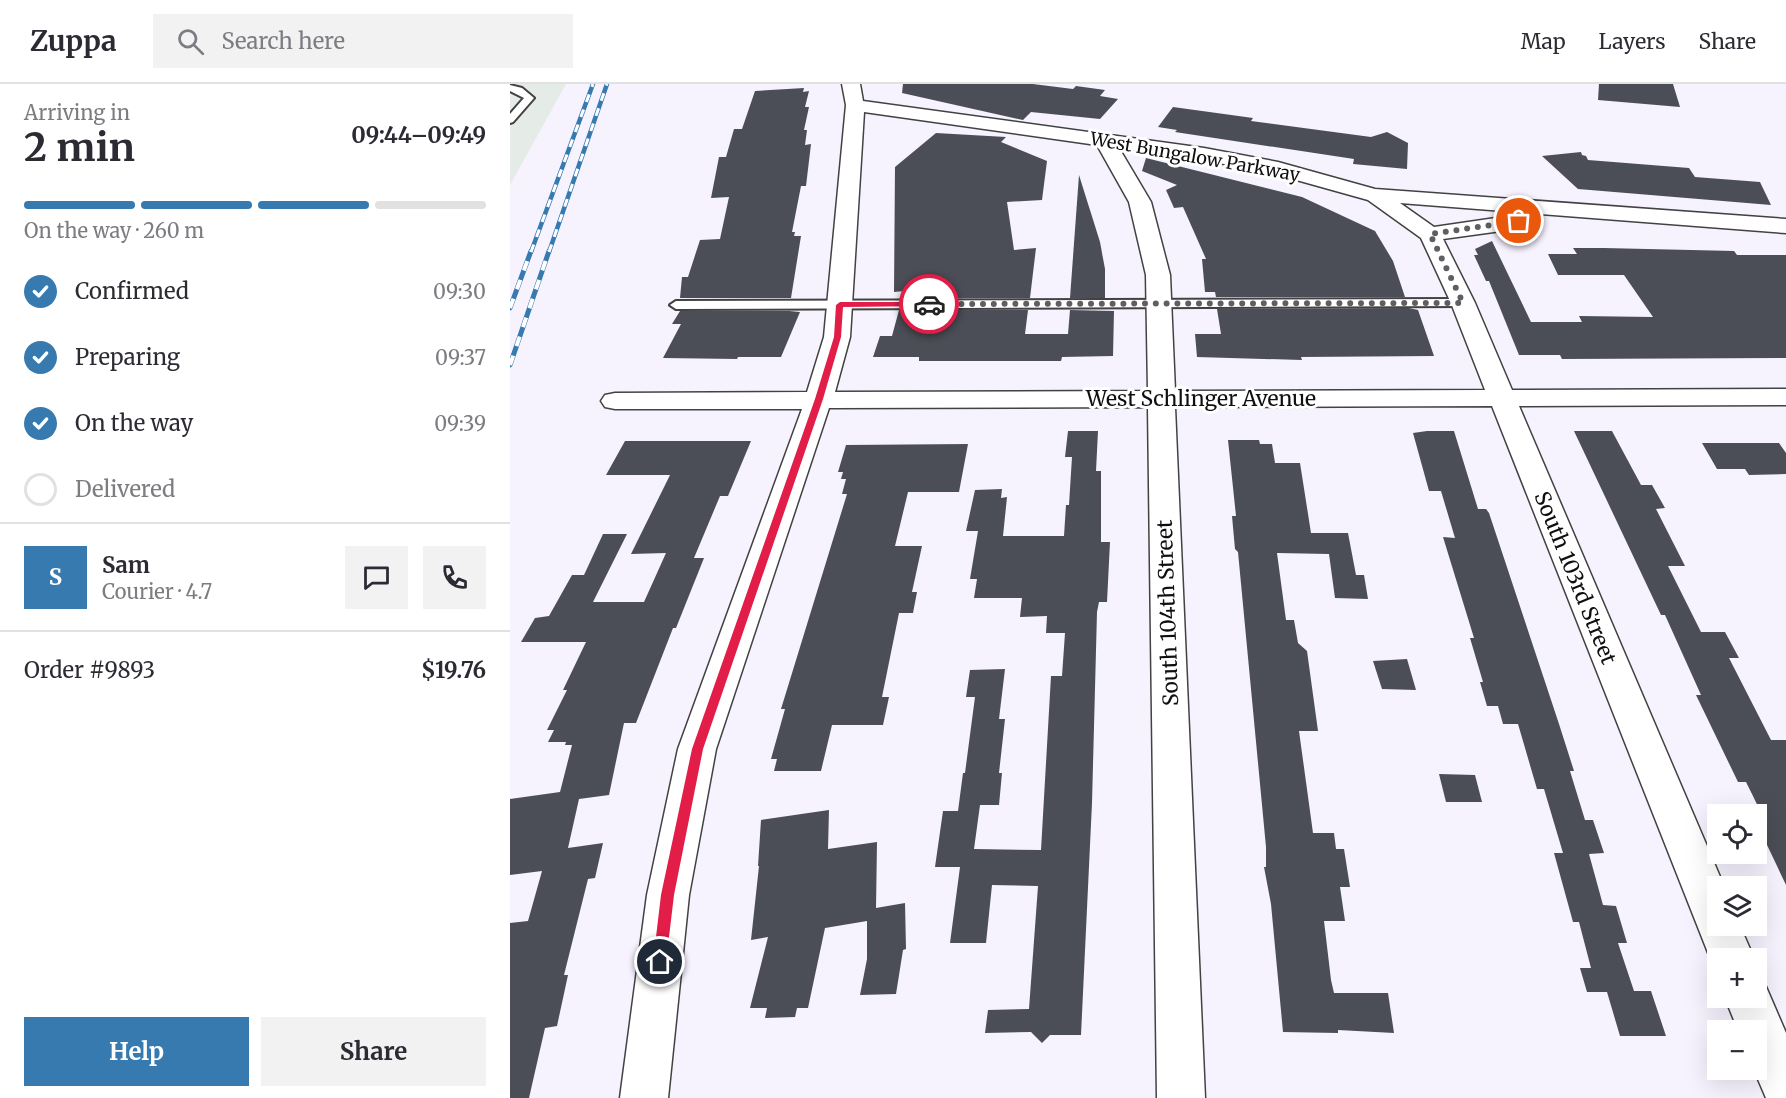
<!DOCTYPE html>
<meta charset="utf-8">
<style>
:root{--surface:#fff;--page:#f2f2f3;--text:#2b2b33;--muted:#7c7c81;--line:#e1e1e2;--accent:#367ab0}
body{margin:0;font-family:Merriweather,serif;background:var(--page);color:var(--text);height:100vh;display:flex;flex-direction:column;font-size:22px;white-space:nowrap}
*{box-sizing:border-box;margin:0}
p{font-size:20px;color:var(--muted)}
.icon{flex:none;width:33px;height:33px;fill:none;stroke:currentColor;stroke-width:2;stroke-linecap:round;stroke-linejoin:round}
.map{position:relative;flex:1;overflow:hidden}
.details{display:flex;flex-direction:column;background:var(--surface);width:510px}
.details>*{flex:none}
.fabs{position:absolute;left:1197px;top:720px;display:grid;gap:12px}
.fabs a{display:grid;place-items:center;width:60px;height:60px;border-radius:0px;background:var(--surface);box-shadow:0 6px 24px #0002;font-size:30px}
.pin{position:absolute;display:grid;place-items:center;width:51px;height:51px;color:#fff;margin:-26px;border:3px solid #fff;border-radius:50%;box-shadow:0 2px 6px #0007}
.courier{position:absolute;display:grid;place-items:center;width:60px;height:60px;margin:-30px;border:4px solid #e11d48;border-radius:50%;background:#fff;color:#222;box-shadow:0 2px 8px #0007}
.overview em{font-style:normal;font-weight:700}
.overview div{display:flex;flex-direction:column-reverse}
.overview{display:flex;align-items:center;justify-content:space-between;height:102px;padding:0 24px}
h1{font-size:39px;font-weight:700;line-height:45px}
.bar{display:grid;grid-template-columns:repeat(4,1fr);gap:9px 6px;align-content:center;height:72px;padding:0 24px}
.bar i{height:8px;border-radius:4px;background:var(--line)}
.bar .selected{background:var(--accent)}
.bar p{grid-column:span 4}
.line{display:flex;align-items:center;gap:15px;padding:0 24px;border-top:2px solid var(--line)}
.line div{flex:1}
.round{display:grid;place-items:center;flex:none;width:63px;height:63px;border-radius:0px;background:var(--page)}
ol{padding:0 24px;list-style:none}
li{display:flex;align-items:center;gap:18px;height:66px}
li p{margin-inline-start:auto}
li .icon{padding:6px;border-radius:50%;background:var(--accent);color:#fff;stroke-width:4}
li:last-child{color:var(--muted)}
li i{width:33px;height:33px;border:3px solid var(--line);border-radius:50%}
.primary-button{display:flex;gap:12px;margin-top:auto;padding:12px 24px}
.primary-button a{flex:1;height:69px;border-radius:0px;background:var(--accent);color:#fff;font-size:24px;font-weight:700;line-height:69px;text-align:center}
.primary-button a+a{background:var(--page);color:var(--text)}
header{display:flex;align-items:center;gap:36px;box-sizing:border-box;height:84px;padding:0 30px;background:var(--surface);border-bottom:2px solid var(--line)}
header strong{font-size:28px}
nav{display:flex;gap:33px;margin-inline-start:auto;font-size:21px}
.search{width:420px;height:54px;background:var(--page);display:flex;align-items:center;gap:15px;box-sizing:border-box;padding:0 21px;border-radius:0px;color:var(--muted);font-size:22px}
main{display:flex;flex:1;min-height:0}
.map>svg:first-child{display:block}
.industrial{fill:#e5ece8}
.building{fill:#4c4e57}
.lines{fill:none;stroke-linecap:round;stroke-linejoin:round}
.lane-casing{stroke:#424242;stroke-width:4}
.street-casing{stroke:#424242;stroke-width:3}
.lane{fill:#fff;fill-rule:evenodd}
.street{fill:#fff;fill-rule:evenodd}
.rail-far1-casing{stroke:#367ab0;stroke-width:4.5}
.rail-casing{stroke:#367ab0;stroke-width:5}
.rail-far1{stroke:#fff;stroke-width:3;stroke-dasharray:8;stroke-linecap:butt}
.rail{stroke:#fff;stroke-width:4;stroke-dasharray:10;stroke-linecap:butt}
.route{fill:#e11d48}
.done{stroke:#605e63;stroke-width:6;stroke-dasharray:0 10.8}
.labels{text-anchor:middle;stroke-width:6;stroke-linejoin:round;paint-order:stroke}
.far-street-label{font-size:18px;fill:#0f0f0f;stroke:#fff}
.street-label{font-size:21px;fill:#0f0f0f;stroke:#fff}
</style>
<header>
<strong>Zuppa</strong>
<div class="search"><svg class="icon" aria-label="search" viewBox="0 0 24 24"><circle cx="10" cy="10" r="6"/><path d="M15 15l6 6"/></svg>Search here</div>
<nav><a>Map</a><a>Layers</a><a>Share</a></nav>
</header>
<main>
<section class="details">
<div class="overview"><div><h1>2 min</h1><p>Arriving in</p></div><em>09:44–09:49</em></div>
<div class="bar"><i class="selected"></i><i class="selected"></i><i class="selected"></i><i></i><p>On the way · 260 m</p></div>
<ol>
<li><svg class="icon" aria-label="check" viewBox="0 0 24 24"><path d="M5 12l5 5 9-10"/></svg>Confirmed<p>09:30</p></li>
<li><svg class="icon" aria-label="check" viewBox="0 0 24 24"><path d="M5 12l5 5 9-10"/></svg>Preparing<p>09:37</p></li>
<li><svg class="icon" aria-label="check" viewBox="0 0 24 24"><path d="M5 12l5 5 9-10"/></svg>On the way<p>09:39</p></li>
<li><i></i>Delivered</li>
</ol>
<div class="line" style="height:108px"><b class="round" style="background:var(--accent);color:#fff">S</b><div><b>Sam</b><p>Courier · 4.7</p></div><a class="round"><svg class="icon" aria-label="chat" viewBox="0 0 24 24"><path d="M4 5h16v11H9l-5 4z"/></svg></a><a class="round"><svg class="icon" aria-label="phone" viewBox="0 0 24 24"><path d="M5 4h4l2 5-3 2q2 4 5 5l2-3 5 2v4C11 20 4 13 5 4z"/></svg></a></div>
<div class="line" style="height:78px"><div>Order #9893</div><b>$19.76</b></div>
<div class="primary-button"><a>Help</a><a>Share</a></div>
</section>
<div class="map">
<svg width="1276" height="1014" viewBox="0 0 1276 1014">
<rect width="100%" height="100%" fill="#f6f2fe"/>
<polygon class="industrial" points="0,0 56,0 0,101"/>
<g class="building">
<polygon points="393,0 523,0 563,5 566,2 595,6 590,12 608,15 590,35 521,28 513,36 392,9"/>
<polygon points="1089,0 1163,0 1170,23 1088,16"/>
<polygon points="294,4 293,8 299,7 295,23 299,23 294,46 297,46 295,61 301,60 296,102 291,102 282,148 285,148 284,152 291,152 281,214 170,214 172,193 178,193 190,156 210,155 219,113 201,114 209,73 216,73 224,45 232,45 245,7"/>
<polygon points="663,23 743,34 741,37 861,53 877,48 898,59 897,85 843,80 844,75 665,48 667,46 648,43"/>
<polygon points="426,49 496,53 491,58 537,77 532,116 497,118 504,166 526,164 520,214 393,214 395,207 384,208 385,83"/>
<polygon points="1071,68 1072,71 1076,72 1078,76 1179,84 1185,93 1250,98 1261,121 1068,105 1032,72"/>
<polygon points="636,74 792,113 865,147 883,177 895,213 706,213 705,208 695,208 692,175 696,175 673,123 664,124 656,106 667,101 632,87"/>
<polygon points="569,91 590,158 595,185 595,214 560,214"/>
<polygon points="982,157 1021,238 1072,238 1069,232 1143,233 1114,191 1048,191 1038,170 1067,170 1063,164 1094,164 1224,167 1227,171 1276,171 1276,274 1052,275 1050,271 1009,271 979,197 976,197 964,171 968,171 965,165"/>
<polygon points="899,224 908,226 924,272 791,273 792,276 687,273 685,250 711,250 707,225"/>
<polygon points="389,226 518,226 515,250 558,250 560,226 604,227 603,272 552,273 551,277 409,277 409,273 363,273 370,252 382,252"/>
<polygon points="170,227 279,227 290,228 271,273 228,273 227,275 153,274 171,240 162,240"/>
<polygon points="558,347 588,347 586,387 591,387 591,458 600,458 597,518 589,518 587,528 582,719 571,951 540,951 532,959 521,948 475,949 478,926 519,925 528,802 482,801 476,859 440,859 450,783 425,783 433,727 448,727 453,689 455,689 465,613 456,613 460,586 495,585 489,635 495,635 489,689 492,689 489,721 470,721 464,765 531,766 541,592 552,592 555,549 536,549 537,532 510,533 512,514 464,514 467,495 460,495 468,447 456,447 465,406 492,405 491,414 497,413 493,452 554,452 556,421 559,421 562,373 555,373"/>
<polygon points="917,347 944,347 968,425 976,425 979,429 1049,640 1064,687 1060,687 1075,736 1083,736 1094,769 1079,770 1093,821 1106,822 1117,859 1108,859 1124,907 1141,907 1156,952 1110,952 1097,908 1077,908 1070,884 1081,884 1069,838 1063,838 1044,769 1053,769 1034,705 1027,705 1008,640 993,640 988,622 977,622 970,598 973,598 960,554 964,554 933,453 945,454 931,407 919,407 903,349"/>
<polygon points="1064,347 1102,347 1131,401 1142,401 1155,424 1146,425 1175,482 1158,482 1191,548 1215,548 1229,574 1219,574 1261,656 1276,656 1276,801 1248,742 1257,741 1242,710 1236,698 1228,698 1186,611 1191,611 1155,531 1151,531"/>
<polygon points="718,356 749,356 750,360 762,360 765,379 790,379 801,449 838,449 846,491 854,491 858,515 825,514 819,470 767,469 776,536 784,536 788,559 797,567 808,647 789,647 803,749 824,749 826,765 834,765 840,803 830,803 835,837 814,837 821,896 824,909 878,909 884,949 828,946 828,949 773,948 761,820 754,783 756,783 756,763 728,468 725,465 722,432 726,432"/>
<polygon points="115,357 241,357 218,412 210,412 184,474 194,474 166,544 163,544 126,639 114,639 99,711 69,715 58,764 93,759 85,794 78,795 54,891 58,891 47,942 35,944 19,1014 0,1014 0,839 18,837 32,787 0,791 0,715 50,708 62,661 55,661 56,658 38,658 44,646 37,646 57,606 53,606 76,558 11,558 25,534 39,532 62,491 74,491 93,450 117,450 83,518 134,518 156,469 121,470 160,391 96,391"/>
<polygon points="1192,359 1269,359 1276,369 1276,390 1239,391 1235,385 1207,385"/>
<polygon points="458,360 449,408 398,408 385,462 412,462 402,508 407,508 403,529 389,529 372,613 379,613 373,641 322,641 311,687 264,687 267,675 261,675 275,625 271,625 337,410 332,410 336,395 331,395 333,388 328,388 336,361"/>
<polygon points="897,575 906,606 872,605 863,577"/>
<polygon points="929,690 965,691 972,718 936,718"/>
<polygon points="319,726 318,765 367,758 366,824 395,819 396,865 393,866 386,910 350,911 357,875 357,837 315,844 298,924 287,924 285,933 255,934 257,924 240,924 258,853 241,856 249,782 248,782 251,736"/>
</g>
<g class="lines">
<g class="lane-casing">
<g id="lane">
<polygon points="0,1 12,4 24,14 3,38 0,39 0,30 14,14 0,7"/>
<polygon points="953,215 957,216 957,222 166,225 160,221 166,217"/>
</g>
</g>
<g class="street-casing">
<g id="street">
<path d="M332,0H350L353,17L694,64L768,78L865,105L1276,135V149L890,119L924,143L1013,130L1021,132L1024,137L1021,142L1013,144L933,155L965,219L1002,306L1276,305V321L1009,322L1214,802H1208V842H1230L1244,874H1208L1206,889L982,322L665,323L695,1014H647L638,323L319,324L206,665L179,811L158,1014H110L137,811L168,665L292,325H105L95,323L91,317L95,311L105,309L297,308L314,253L336,21ZM354,28L587,61L619,118L636,191L638,307L325,308L340,253ZM609,64L694,76L765,90L858,116L911,154L941,219L975,306L665,307L660,191L641,118Z"/>
<polygon points="1246,895 1254,898 1276,949 1276,1014 1256,1014 1244,986 1246,986 1246,946 1228,946 1215,914 1246,914"/>
</g>
</g>
<use href="#lane" class="lane"/>
<use href="#street" class="street"/>
<g class="rail-far1-casing">
<g id="rail-far1">
<polyline points="21,168 83,0"/>
<polyline points="39,168 97,0"/>
</g>
</g>
<g class="rail-casing">
<g id="rail">
<polyline points="0,224 21,167"/>
<polyline points="0,281 39,167"/>
</g>
</g>
<use href="#rail-far1" class="rail-far1"/>
<use href="#rail" class="rail"/>
</g>
<polygon class="route" points="419,218 422,222 333,223 331,253 313,315 193,665 164,811 156,878 154,883 150,885 145,883 143,878 151,811 182,665 305,315 324,253 326,221 330,218"/>
<g class="lines">
<polyline class="done" points="419,220 953,219 920,150 1009,137"/>
</g>
<g class="labels">
<g class="far-street-label">
<text transform="translate(685 73) rotate(10)" y="6">West Bungalow Parkway</text>
</g>
<g class="street-label">
<text x="691" y="322">West Schlinger Avenue</text>
<text transform="translate(1065 494) rotate(68)" y="7">South 103rd Street</text>
<text transform="translate(658 529) rotate(-92)" y="7">South 104th Street</text>
</g>
</g>
</svg>
<div class="fabs">
<a><svg class="icon" aria-label="locate" viewBox="0 0 24 24"><circle cx="12" cy="12" r="6"/><path d="M12 2v4M12 18v4M2 12h4M18 12h4"/></svg></a>
<a><svg class="icon" aria-label="layers" viewBox="0 0 24 24"><path d="M12 4l9 5-9 5-9-5zM3 14l9 5 9-5"/></svg></a>
<a>+</a>
<a>−</a>
</div>
<div class="pin" style="left:1009px;top:137px;background:#ea580c"><svg class="icon" aria-label="bag" viewBox="0 0 24 24"><path d="M5 8h14l-1 12H6zM9 8a3 3 0 0 1 6 0"/></svg></div>
<div class="pin" style="left:150px;top:878px;background:#1f2937"><svg class="icon" aria-label="home" viewBox="0 0 24 24"><path d="M3 11l9-7 9 7M6 9v11h12V9"/></svg></div>
<div class="courier" style="left:419px;top:220px"><svg class="icon" aria-label="car" viewBox="0 0 24 24"><path d="M5 17H2v-5l4-1 3-4h7l3 4 3 1v5h-3M9 17h6M6 11h13"/><circle cx="7" cy="17" r="2"/><circle cx="17" cy="17" r="2"/></svg></div>
</div>
</main>
